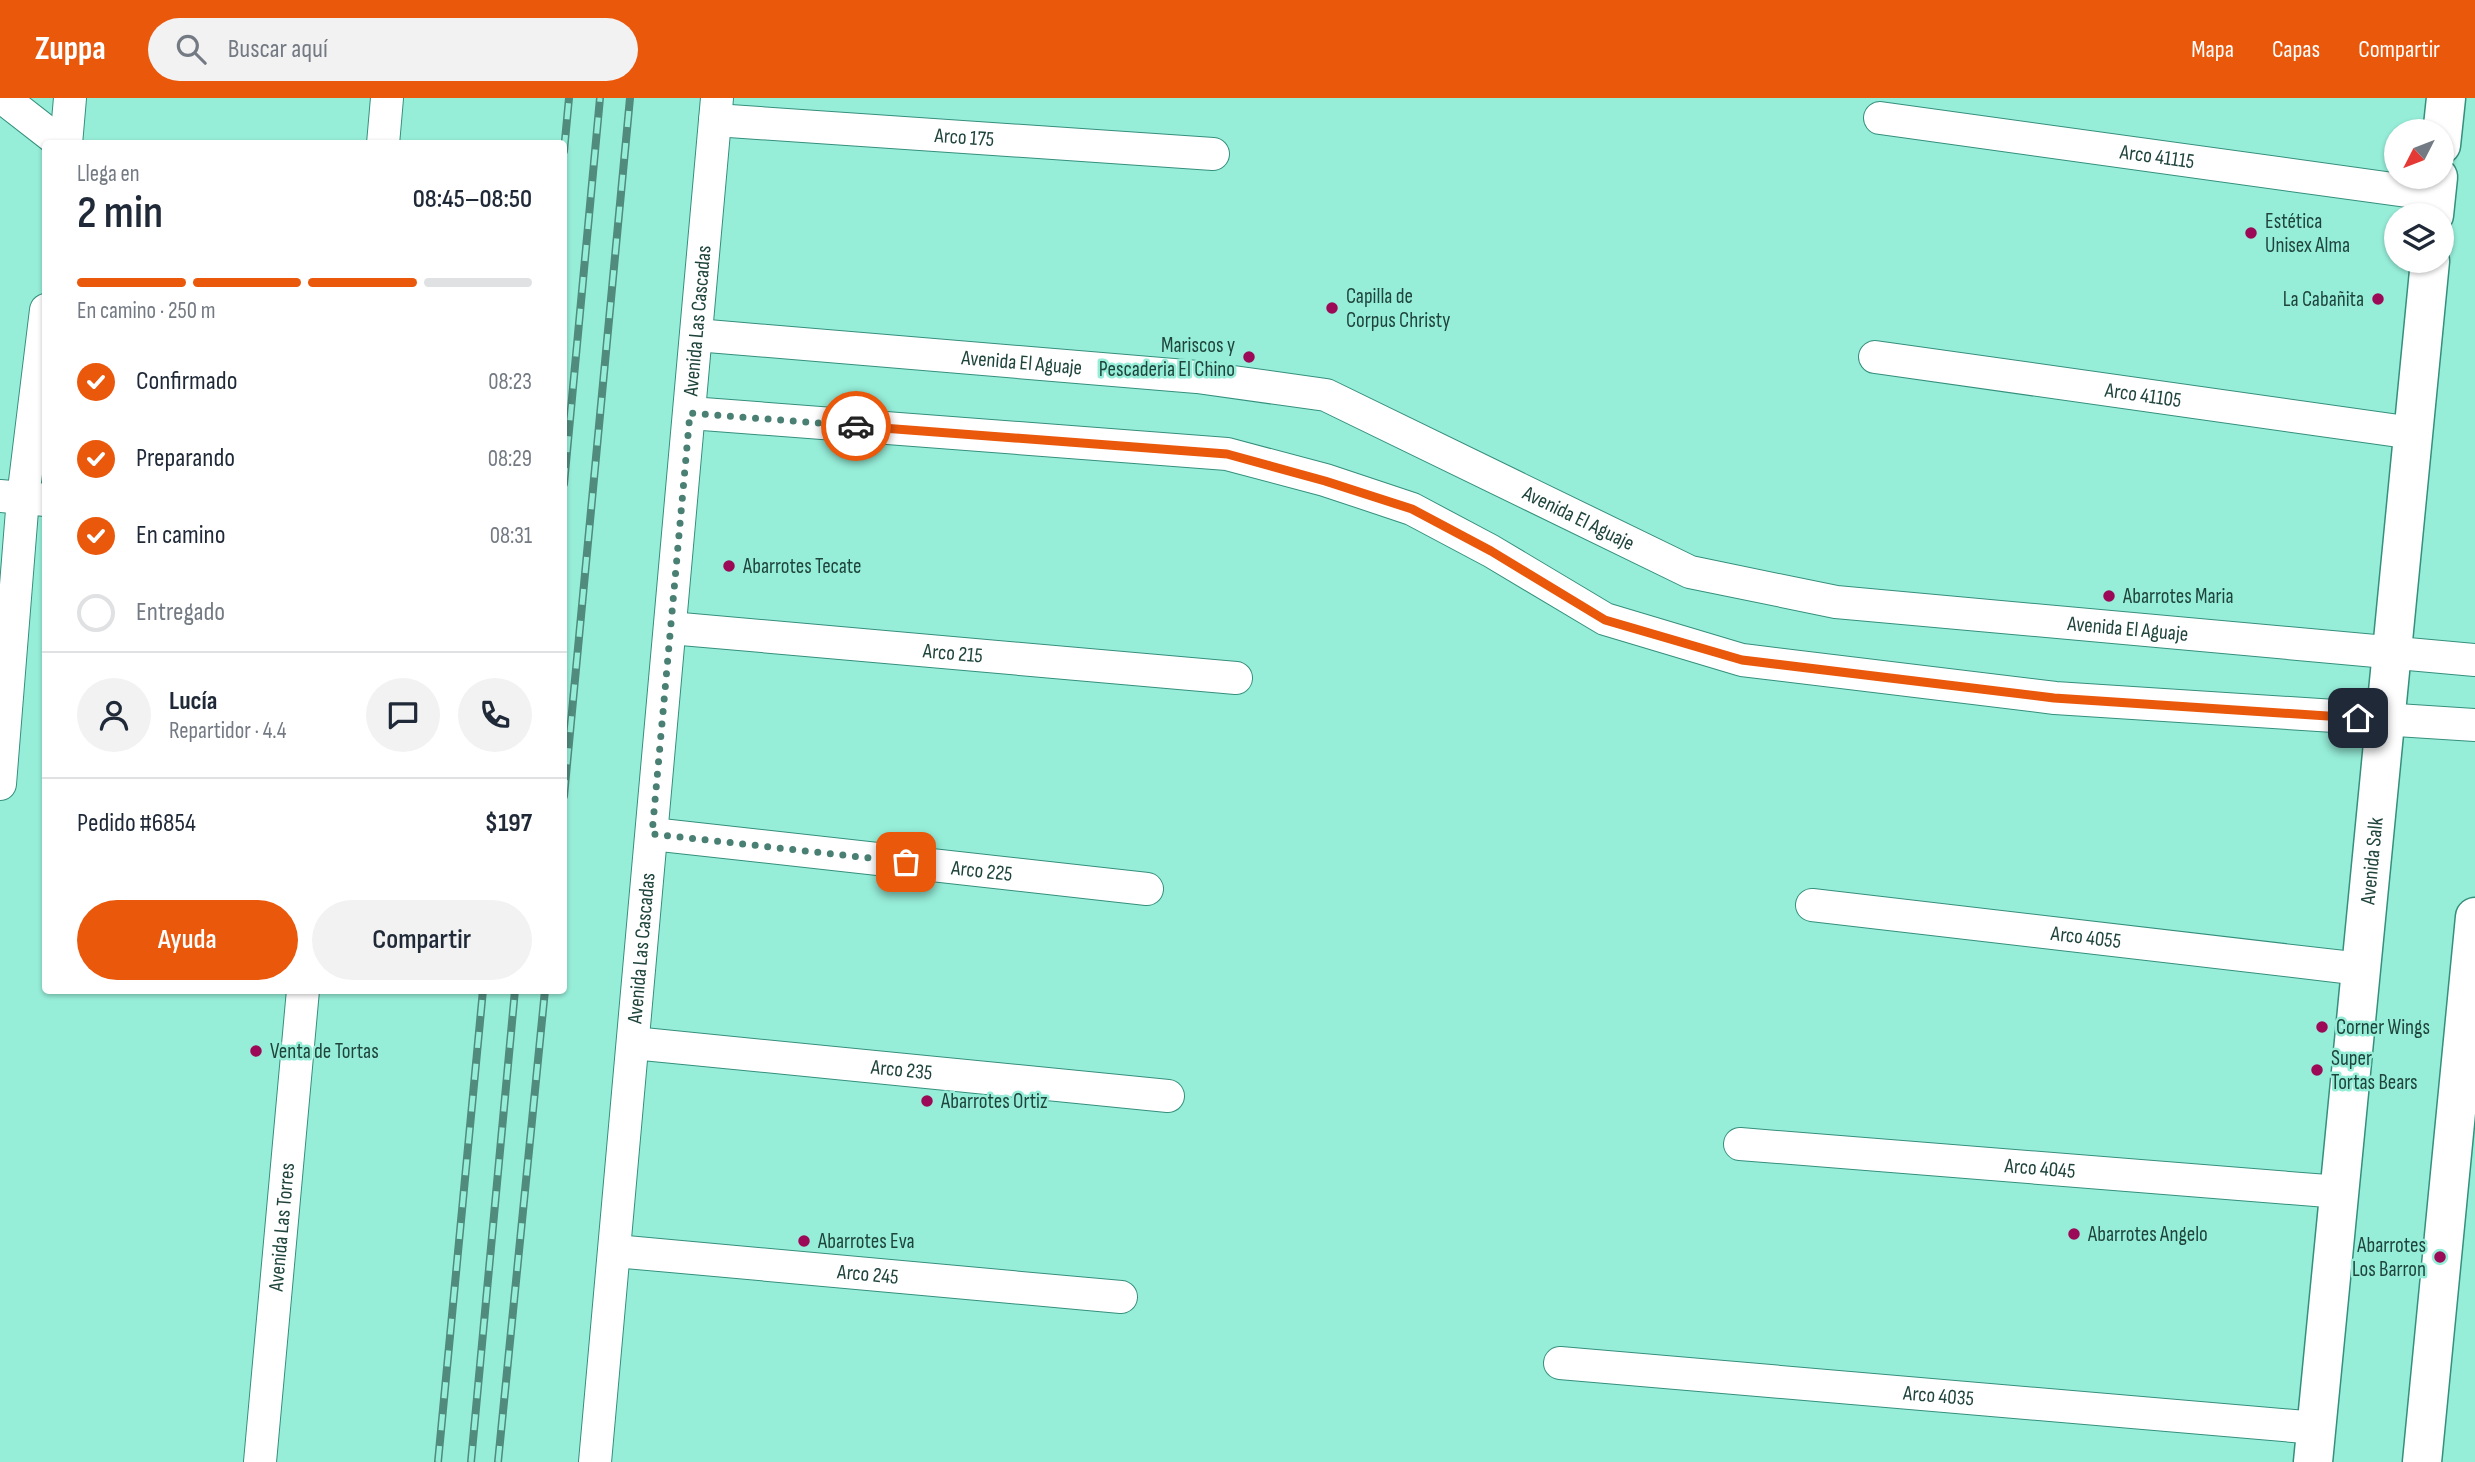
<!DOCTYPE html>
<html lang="es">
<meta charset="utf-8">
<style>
:root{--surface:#fff;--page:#f2f2f3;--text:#1f2937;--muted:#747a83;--line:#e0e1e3;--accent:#ea580c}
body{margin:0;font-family:"Sofia Sans Condensed",sans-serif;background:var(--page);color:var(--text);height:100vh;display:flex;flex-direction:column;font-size:26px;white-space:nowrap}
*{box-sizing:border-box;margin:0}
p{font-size:23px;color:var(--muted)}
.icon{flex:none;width:38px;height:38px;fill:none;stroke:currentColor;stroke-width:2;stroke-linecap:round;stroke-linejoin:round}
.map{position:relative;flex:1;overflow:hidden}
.drawer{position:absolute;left:42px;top:42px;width:525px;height:854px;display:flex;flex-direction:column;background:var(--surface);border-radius:7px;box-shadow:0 2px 5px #0004}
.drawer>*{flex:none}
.needle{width:46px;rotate:228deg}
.controls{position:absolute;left:2384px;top:21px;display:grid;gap:14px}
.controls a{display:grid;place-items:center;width:70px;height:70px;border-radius:50%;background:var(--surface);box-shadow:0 2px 5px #0004;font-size:35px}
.pin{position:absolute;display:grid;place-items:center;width:60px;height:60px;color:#fff;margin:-30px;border-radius:14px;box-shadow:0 4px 10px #0006}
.courier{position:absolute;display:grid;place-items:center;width:70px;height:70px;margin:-35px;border:5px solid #ea580c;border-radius:50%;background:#fff;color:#222;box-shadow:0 2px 9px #0007}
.summary em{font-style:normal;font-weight:600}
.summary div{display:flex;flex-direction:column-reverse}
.summary{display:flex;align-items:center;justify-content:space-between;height:119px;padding:0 35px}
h1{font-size:46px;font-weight:600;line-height:52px}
.bar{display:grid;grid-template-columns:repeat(4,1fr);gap:10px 7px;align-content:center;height:84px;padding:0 35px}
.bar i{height:9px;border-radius:5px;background:var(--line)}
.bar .on{background:var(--accent)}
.bar p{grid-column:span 4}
.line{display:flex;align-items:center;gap:18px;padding:0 35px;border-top:2px solid var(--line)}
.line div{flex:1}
.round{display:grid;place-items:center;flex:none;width:74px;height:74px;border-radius:37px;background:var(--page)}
ol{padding:0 35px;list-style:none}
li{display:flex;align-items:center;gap:21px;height:77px}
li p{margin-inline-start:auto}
li .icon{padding:7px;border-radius:50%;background:var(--accent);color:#fff;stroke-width:4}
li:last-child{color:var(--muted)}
li i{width:38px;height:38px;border:4px solid var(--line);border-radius:50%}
.primary-button{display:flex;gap:14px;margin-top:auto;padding:14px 35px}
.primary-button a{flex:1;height:80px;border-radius:42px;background:var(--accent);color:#fff;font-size:28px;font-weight:600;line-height:80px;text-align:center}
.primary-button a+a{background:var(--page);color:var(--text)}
header{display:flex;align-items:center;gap:42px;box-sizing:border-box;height:98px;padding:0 35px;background:var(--accent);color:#fff}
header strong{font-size:33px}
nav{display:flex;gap:38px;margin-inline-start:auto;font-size:24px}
.search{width:490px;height:63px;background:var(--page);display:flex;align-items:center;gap:18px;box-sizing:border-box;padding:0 24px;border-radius:38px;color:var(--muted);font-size:26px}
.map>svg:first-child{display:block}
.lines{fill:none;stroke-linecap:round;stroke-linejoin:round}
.street-casing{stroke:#358f7d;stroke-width:34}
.secondary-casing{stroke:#358f7d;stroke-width:41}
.street{stroke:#fff;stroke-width:32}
.secondary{stroke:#fff;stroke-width:38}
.rail-casing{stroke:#508b7d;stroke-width:8}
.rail{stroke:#96eed9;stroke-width:5;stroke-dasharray:16;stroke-linecap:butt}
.done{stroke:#498073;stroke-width:7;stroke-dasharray:0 12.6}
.route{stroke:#ea580c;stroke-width:9}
.poi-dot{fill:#9c0a57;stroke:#96eed9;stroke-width:2.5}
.labels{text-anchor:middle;stroke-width:5;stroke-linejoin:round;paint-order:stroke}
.street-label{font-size:21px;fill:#1f443c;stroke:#96eed9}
.poi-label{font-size:21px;fill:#1f443c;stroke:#96eed9;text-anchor:start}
</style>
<header>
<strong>Zuppa</strong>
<div class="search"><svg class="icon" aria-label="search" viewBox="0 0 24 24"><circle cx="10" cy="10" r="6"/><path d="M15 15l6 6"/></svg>Buscar aquí</div>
<nav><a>Mapa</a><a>Capas</a><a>Compartir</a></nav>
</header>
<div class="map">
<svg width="2475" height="1364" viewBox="0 0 2475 1364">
<rect width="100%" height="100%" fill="#96eed9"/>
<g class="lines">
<g class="street-casing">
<g id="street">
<polyline points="3,0 62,46"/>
<path id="s1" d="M1880,20L2436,97"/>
<path id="s2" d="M715,22L1213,56"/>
<polyline points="66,46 70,0"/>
<polyline points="383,46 387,0"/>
<path id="s3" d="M696,237L1197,279L1326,297L1690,474L1836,504L2475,562"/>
<path id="s4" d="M1875,259L2413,335"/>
<polyline points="690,315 1227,356 1325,382 1412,411 1491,453 1605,521 1742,562 2055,600 2475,627"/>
<polyline points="0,398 46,402"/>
<path id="s5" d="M670,530L1236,580"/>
<polyline points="0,686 23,400 46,212"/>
<path id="s6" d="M652,736L1147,791"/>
<path id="s7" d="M1812,807L2361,871"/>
<path id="s8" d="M633,945L1168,998"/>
<path id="s9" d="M1740,1046L2340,1094"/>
<path id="s10" d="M615,1153L1121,1199"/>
<path id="s11" d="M1560,1265L2317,1330"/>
<path id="s12" d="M260,1364L303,892"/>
<path id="s13" d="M595,1364L717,0"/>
</g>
</g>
<g class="secondary-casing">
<g id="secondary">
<polyline points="2441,47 2446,0"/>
<polyline points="2434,117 2438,79"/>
<path id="s14" d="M2313,1364L2430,163"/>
<polyline points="2422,1364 2475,819"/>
</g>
</g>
<use href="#street" class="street"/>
<use href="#secondary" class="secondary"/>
<g class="rail-casing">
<g id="rail">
<polyline points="564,53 569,0"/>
<polyline points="564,386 600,0"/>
<polyline points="564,698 630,0"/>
<polyline points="438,1364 483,892"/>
<polyline points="471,1364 515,892"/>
<polyline points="498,1364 545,892"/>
</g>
</g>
<use href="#rail" class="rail"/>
</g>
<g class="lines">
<polyline class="done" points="856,328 690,315 652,736 906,764"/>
<polyline class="route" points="856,328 1227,356 1325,383 1412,411 1491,453 1605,522 1742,562 2054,600 2358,620"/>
</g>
<g class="poi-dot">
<circle cx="2251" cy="135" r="7"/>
<circle cx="2378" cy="201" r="7"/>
<circle cx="1332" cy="210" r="7"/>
<circle cx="1249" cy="259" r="7"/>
<circle cx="729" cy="468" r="7"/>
<circle cx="2109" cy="498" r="7"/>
<circle cx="2322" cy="929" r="7"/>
<circle cx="256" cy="953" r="7"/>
<circle cx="2317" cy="972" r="7"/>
<circle cx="927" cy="1003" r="7"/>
<circle cx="2074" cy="1136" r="7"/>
<circle cx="804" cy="1143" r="7"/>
<circle cx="2440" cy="1159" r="7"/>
</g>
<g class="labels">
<g class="street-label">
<text dy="7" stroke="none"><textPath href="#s2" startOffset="250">Arco 175</textPath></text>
<text dy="7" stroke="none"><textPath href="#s1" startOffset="280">Arco 41115</textPath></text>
<text dy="7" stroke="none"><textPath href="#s13" startOffset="1146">Avenida Las Cascadas</textPath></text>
<text dy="7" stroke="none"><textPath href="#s3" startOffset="327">Avenida El Aguaje</textPath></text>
<text dy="7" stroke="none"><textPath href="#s4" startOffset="271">Arco 41105</textPath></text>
<text dy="7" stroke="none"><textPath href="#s3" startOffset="914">Avenida El Aguaje</textPath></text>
<text dy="7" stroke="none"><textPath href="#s3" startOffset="1480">Avenida El Aguaje</textPath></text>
<text dy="7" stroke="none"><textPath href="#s5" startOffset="284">Arco 215</textPath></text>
<text dy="7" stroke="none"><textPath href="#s14" startOffset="604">Avenida Salk</textPath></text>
<text dy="7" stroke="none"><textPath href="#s6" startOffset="332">Arco 225</textPath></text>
<text dy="7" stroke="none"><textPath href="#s7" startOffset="276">Arco 4055</textPath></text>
<text dy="7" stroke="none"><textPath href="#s13" startOffset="516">Avenida Las Cascadas</textPath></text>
<text dy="7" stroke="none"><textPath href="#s8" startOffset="270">Arco 235</textPath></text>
<text dy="7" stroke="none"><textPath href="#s9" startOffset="301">Arco 4045</textPath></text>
<text dy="7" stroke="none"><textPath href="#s12" startOffset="236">Avenida Las Torres</textPath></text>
<text dy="7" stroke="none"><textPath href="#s10" startOffset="254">Arco 245</textPath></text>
<text dy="7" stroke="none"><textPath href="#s11" startOffset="380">Arco 4035</textPath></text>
</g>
<g class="poi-label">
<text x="2265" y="130">Estética<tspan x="2265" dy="24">Unisex Alma</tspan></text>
<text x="1346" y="205">Capilla de<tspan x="1346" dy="24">Corpus Christy</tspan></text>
<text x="2364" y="208" text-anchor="end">La Cabañita</text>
<text x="1235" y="254" text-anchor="end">Mariscos y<tspan x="1235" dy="24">Pescaderia El Chino</tspan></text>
<text x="743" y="475">Abarrotes Tecate</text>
<text x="2123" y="505">Abarrotes Maria</text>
<text x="2336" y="936">Corner Wings</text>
<text x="270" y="960">Venta de Tortas</text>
<text x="2331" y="967">Super<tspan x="2331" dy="24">Tortas Bears</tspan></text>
<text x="941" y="1010">Abarrotes Ortiz</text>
<text x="2088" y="1143">Abarrotes Angelo</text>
<text x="818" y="1150">Abarrotes Eva</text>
<text x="2426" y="1154" text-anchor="end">Abarrotes<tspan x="2426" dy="24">Los Barron</tspan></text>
</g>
</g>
</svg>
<div class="controls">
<a><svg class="needle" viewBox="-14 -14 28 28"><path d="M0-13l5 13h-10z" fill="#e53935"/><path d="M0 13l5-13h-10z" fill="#747a83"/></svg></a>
<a><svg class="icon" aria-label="layers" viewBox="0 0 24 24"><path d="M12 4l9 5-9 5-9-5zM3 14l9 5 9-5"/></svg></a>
</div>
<div class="pin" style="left:906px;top:764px;background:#ea580c"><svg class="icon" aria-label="bag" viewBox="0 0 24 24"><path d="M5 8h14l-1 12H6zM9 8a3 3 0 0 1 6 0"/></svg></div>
<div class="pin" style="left:2358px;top:620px;background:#1f2937"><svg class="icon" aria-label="home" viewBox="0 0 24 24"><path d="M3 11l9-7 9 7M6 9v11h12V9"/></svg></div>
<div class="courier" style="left:856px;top:328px"><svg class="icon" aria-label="car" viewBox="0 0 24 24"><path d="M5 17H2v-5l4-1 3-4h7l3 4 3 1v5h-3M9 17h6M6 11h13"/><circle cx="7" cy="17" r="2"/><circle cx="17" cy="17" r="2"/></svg></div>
<section class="drawer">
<div class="summary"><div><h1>2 min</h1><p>Llega en</p></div><em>08:45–08:50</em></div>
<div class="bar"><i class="on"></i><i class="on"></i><i class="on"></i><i></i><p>En camino · 250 m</p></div>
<ol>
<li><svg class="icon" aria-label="check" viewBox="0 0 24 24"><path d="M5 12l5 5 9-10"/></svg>Confirmado<p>08:23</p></li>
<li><svg class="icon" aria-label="check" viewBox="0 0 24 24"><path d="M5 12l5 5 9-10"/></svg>Preparando<p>08:29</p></li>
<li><svg class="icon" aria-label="check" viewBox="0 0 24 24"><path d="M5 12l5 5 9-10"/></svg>En camino<p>08:31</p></li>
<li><i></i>Entregado</li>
</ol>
<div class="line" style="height:126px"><a class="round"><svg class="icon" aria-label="person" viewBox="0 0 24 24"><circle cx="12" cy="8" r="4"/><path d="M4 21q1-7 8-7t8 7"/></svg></a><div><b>Lucía</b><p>Repartidor · 4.4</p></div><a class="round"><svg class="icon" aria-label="chat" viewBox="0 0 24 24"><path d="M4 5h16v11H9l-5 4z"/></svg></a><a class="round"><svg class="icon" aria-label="phone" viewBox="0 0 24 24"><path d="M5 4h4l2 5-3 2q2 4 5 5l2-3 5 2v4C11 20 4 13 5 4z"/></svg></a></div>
<div class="line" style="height:91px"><div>Pedido #6854</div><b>$197</b></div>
<div class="primary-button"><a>Ayuda</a><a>Compartir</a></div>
</section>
</div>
